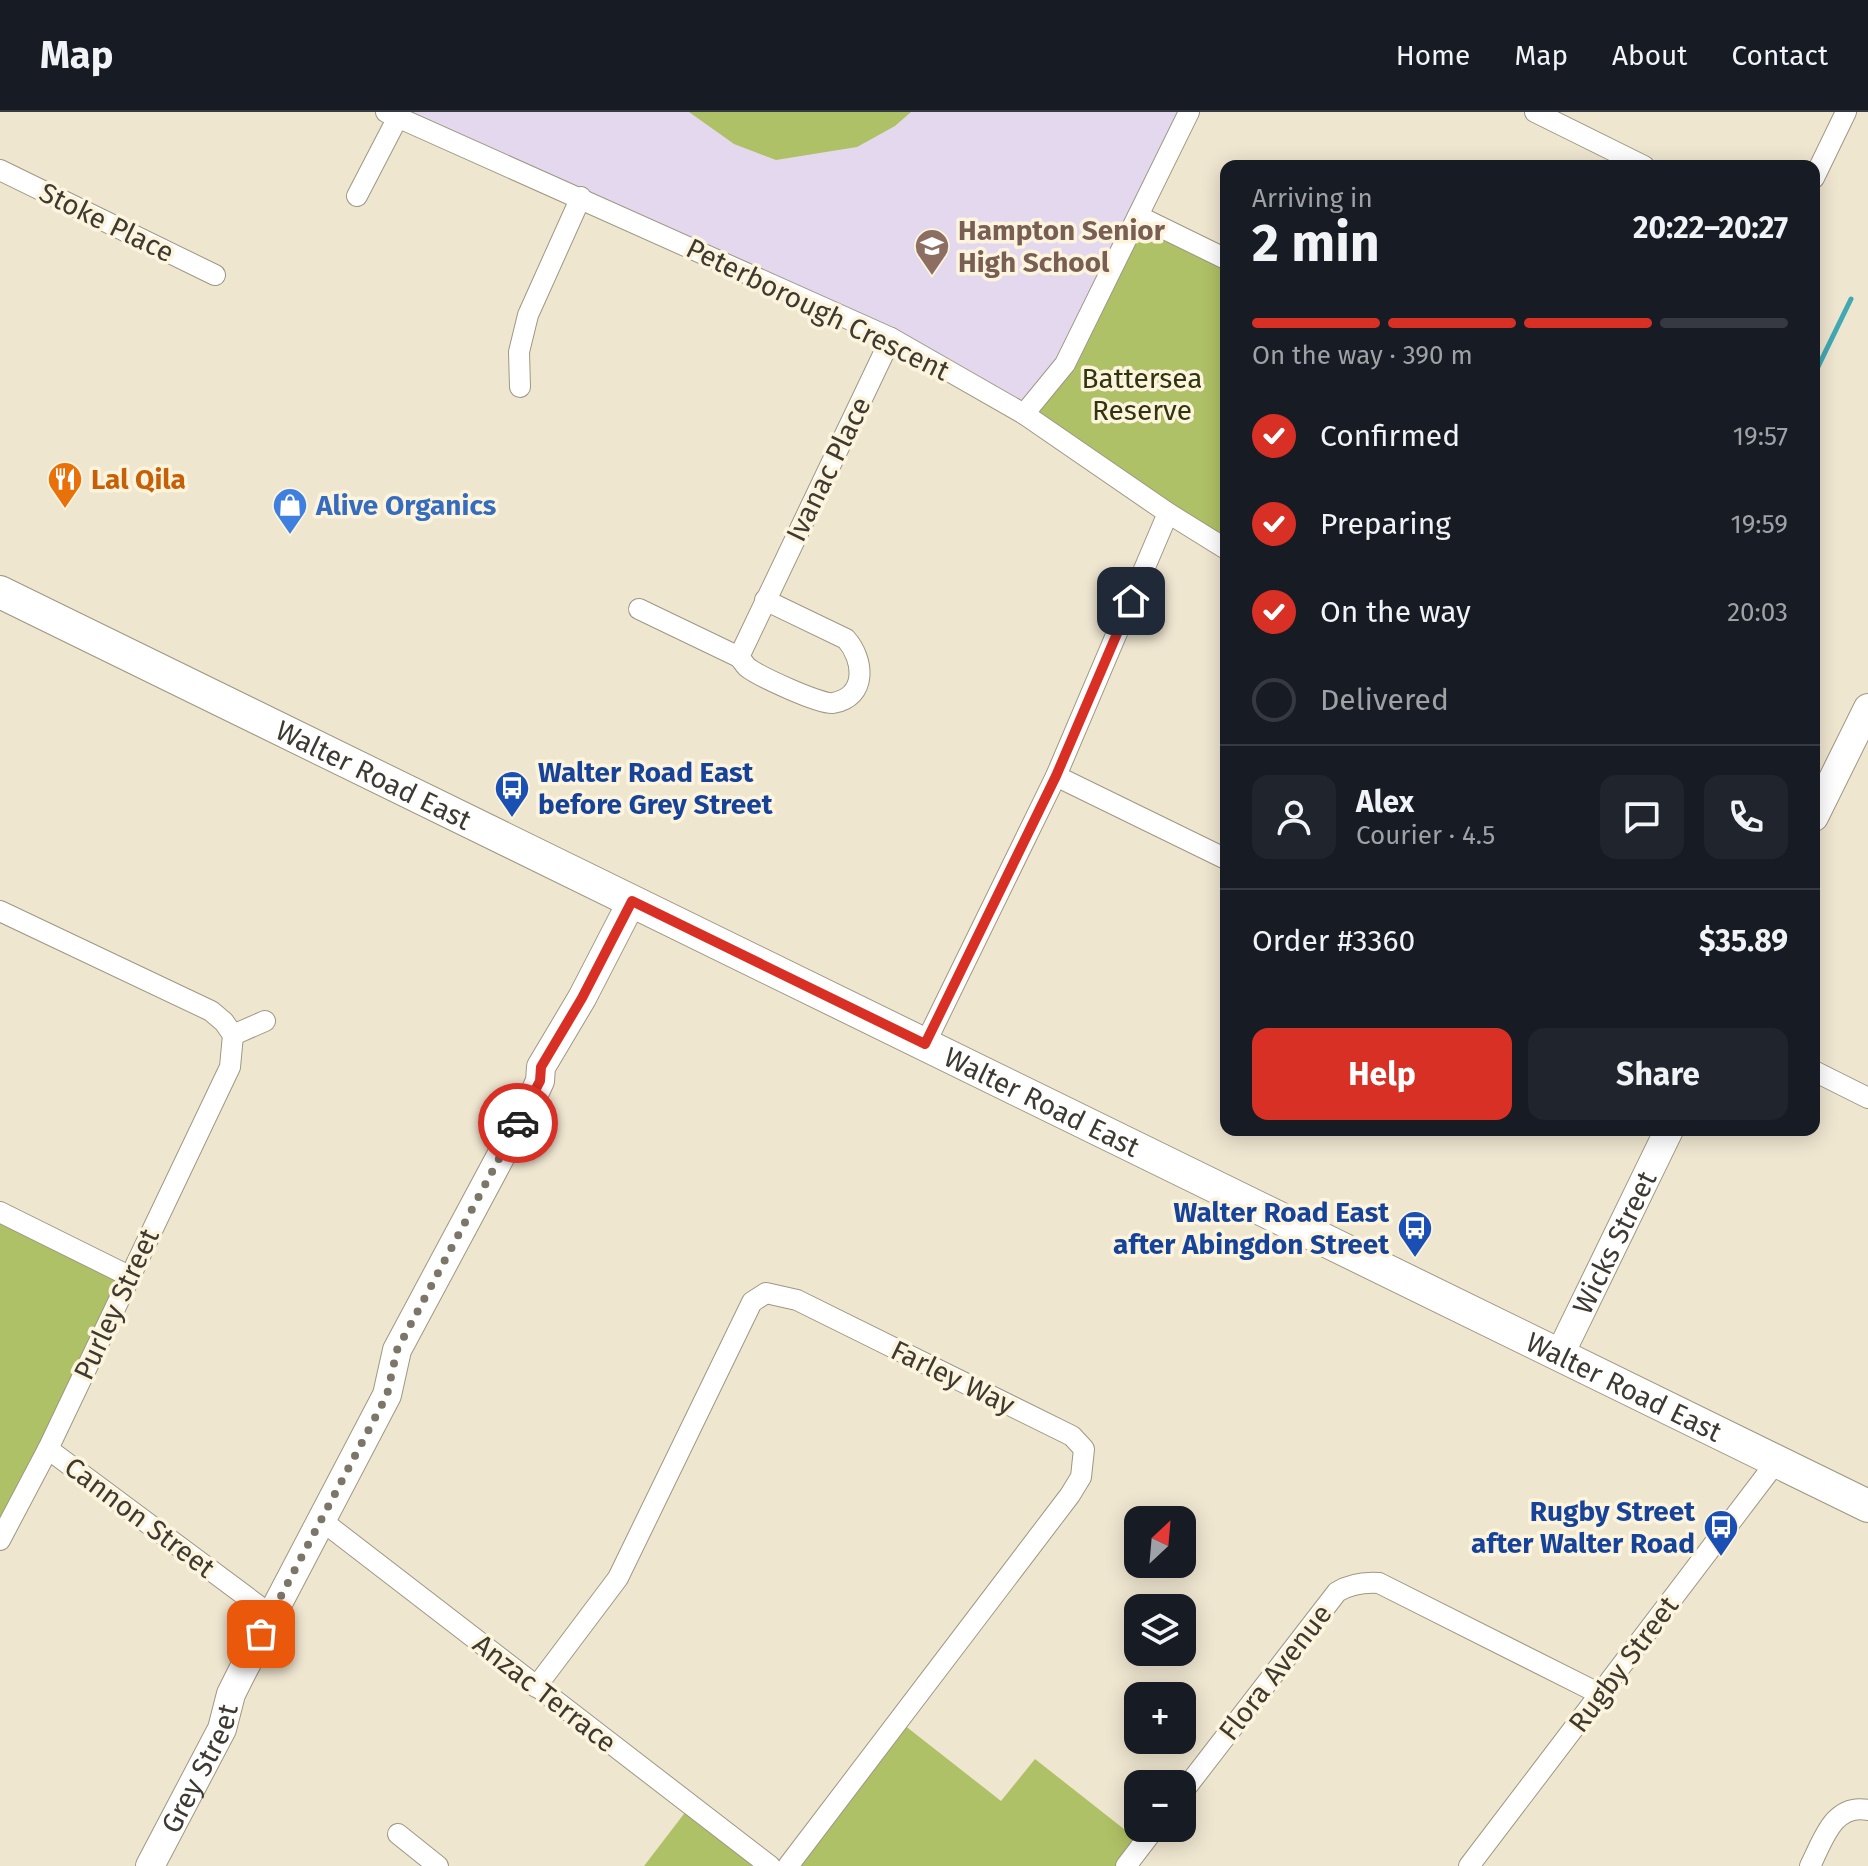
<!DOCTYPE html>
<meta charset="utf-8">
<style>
:root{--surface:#171b24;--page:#20242c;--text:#f1f3f6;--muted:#9ea1a6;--line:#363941;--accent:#d93025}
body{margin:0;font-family:"Fira Sans",sans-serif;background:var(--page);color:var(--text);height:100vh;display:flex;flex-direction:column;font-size:30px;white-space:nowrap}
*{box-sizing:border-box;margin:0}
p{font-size:26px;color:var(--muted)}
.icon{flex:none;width:44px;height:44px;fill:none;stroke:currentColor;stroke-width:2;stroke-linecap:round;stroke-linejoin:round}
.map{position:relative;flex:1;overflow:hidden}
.panel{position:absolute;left:1220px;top:48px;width:600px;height:976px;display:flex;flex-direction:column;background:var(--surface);border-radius:16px;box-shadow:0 4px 20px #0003}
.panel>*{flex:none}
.needle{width:52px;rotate:26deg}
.buttons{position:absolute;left:1124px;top:1394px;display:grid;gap:16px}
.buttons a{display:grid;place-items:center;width:72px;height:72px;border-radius:16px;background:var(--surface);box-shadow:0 4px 20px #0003;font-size:40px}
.pin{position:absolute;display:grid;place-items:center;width:68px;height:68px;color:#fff;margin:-34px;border-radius:16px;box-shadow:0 4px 12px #0006}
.courier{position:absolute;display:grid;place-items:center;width:80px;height:80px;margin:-40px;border:6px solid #d93025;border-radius:50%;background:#fff;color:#222;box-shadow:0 2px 10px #0007}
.overview em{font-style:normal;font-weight:700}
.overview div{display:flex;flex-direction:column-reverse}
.overview{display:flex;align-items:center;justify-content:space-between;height:136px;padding:0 32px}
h1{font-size:52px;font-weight:700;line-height:60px}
.bar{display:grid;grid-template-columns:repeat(4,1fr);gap:12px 8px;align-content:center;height:96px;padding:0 32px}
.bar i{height:10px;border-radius:6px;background:var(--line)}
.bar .active{background:var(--accent)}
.bar p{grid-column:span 4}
.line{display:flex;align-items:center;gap:20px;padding:0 32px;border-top:2px solid var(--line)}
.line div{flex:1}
.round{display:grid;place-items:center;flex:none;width:84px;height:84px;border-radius:16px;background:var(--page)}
ol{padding:0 32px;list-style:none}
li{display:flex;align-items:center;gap:24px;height:88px}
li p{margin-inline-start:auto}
li .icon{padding:8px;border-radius:50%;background:var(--accent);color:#fff;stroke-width:4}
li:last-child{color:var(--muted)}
li i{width:44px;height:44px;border:4px solid var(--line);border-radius:50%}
.primary-button{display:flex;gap:16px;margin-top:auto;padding:16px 32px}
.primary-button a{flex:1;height:92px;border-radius:16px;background:var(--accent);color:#fff;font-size:32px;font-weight:700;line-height:92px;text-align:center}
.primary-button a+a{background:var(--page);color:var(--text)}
header{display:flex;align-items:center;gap:48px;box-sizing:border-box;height:112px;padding:0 40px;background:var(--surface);border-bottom:2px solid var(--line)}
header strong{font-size:38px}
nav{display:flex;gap:44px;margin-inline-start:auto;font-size:28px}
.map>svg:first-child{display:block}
.education{fill:#e3d8ed}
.green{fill:#afc166}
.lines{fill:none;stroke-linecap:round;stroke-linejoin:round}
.stream{stroke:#42a9b4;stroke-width:5}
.street-casing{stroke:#9f9782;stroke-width:22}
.secondary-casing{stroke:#9f9782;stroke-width:30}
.primary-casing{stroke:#9f9782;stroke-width:34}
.street{stroke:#fff;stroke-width:20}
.secondary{stroke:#fff;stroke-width:28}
.primary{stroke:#fff;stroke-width:32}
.done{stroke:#7c7669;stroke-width:8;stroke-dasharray:0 14.4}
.route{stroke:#d93025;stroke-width:10}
.labels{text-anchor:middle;stroke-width:7;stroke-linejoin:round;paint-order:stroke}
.street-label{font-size:28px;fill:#3e3a32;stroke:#fcf4dd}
.education-label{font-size:28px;font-weight:bold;fill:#785e54;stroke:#fcf4dd;text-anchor:start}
.park-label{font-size:28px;fill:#2f350e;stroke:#fcf4dd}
.food-label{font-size:28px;font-weight:bold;fill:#c56008;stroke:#fcf4dd;text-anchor:start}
.shop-label{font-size:28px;font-weight:bold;fill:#366cbe;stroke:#fcf4dd;text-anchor:start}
.transit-label{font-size:28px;font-weight:bold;fill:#164399;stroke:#fcf4dd;text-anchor:end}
</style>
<header>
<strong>Map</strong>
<nav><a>Home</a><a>Map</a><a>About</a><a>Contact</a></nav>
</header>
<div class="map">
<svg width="1868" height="1754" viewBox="0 0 1868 1754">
<rect width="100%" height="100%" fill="#efe6d0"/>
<polygon class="education" points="386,0 1189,0 1065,252 1024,302 891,226"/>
<g class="green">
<polygon points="689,0 911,0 895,14 857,35 776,48 734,32"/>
<polygon points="1138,104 1226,147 1226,437 1024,302 1065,252"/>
<polygon points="0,1100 129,1164 0,1428"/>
<polygon points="899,1609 1001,1689 1035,1647 1143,1732 1126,1754 788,1754"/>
<polygon points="690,1694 767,1754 644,1754"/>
</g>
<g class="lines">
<polyline class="stream" points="1814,263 1851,187"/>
<g class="street-casing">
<g id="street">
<polyline points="386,0 891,226 1024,302 1168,401 1226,437"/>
<polyline points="1535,0 1644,54"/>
<polyline points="0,58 215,163"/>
<polyline points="1814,66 1846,0"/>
<polyline points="357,84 398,5"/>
<polyline points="1138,104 1226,147"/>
<polyline points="520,275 519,240 528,203 581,85"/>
<polyline points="1024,302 1065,252 1189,0"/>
<path d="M765,488L846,527C864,547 868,585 833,591C821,593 758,564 747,555C744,552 742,548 739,545L891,226"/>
<polyline points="639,497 739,545"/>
<polyline points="1056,664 1226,747"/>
<polyline points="0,799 211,899 224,910 233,923 230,955 48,1337 0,1428"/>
<polyline points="233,923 265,909"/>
<polyline points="925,932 1056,664 1168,401"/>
<polyline points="1814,959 1868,986"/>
<polyline points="0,1100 129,1164"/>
<polyline points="48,1337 271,1503"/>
<polyline points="321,1408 770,1754"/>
<polyline points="536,1575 618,1466 752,1190 766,1181 797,1188 1072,1324 1084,1337 1081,1365 1070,1383 788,1754"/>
<path d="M1182,1681L1337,1480C1350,1472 1363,1470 1379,1471L1600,1582"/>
<polyline points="398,1722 438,1754"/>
<polyline points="1126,1754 1155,1716"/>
<polyline points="1469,1754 1777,1349"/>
<path d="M1810,1754C1823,1729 1833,1691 1868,1698"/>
</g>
</g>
<g class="secondary-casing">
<g id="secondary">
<polyline points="1814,705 1868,596"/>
<path id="s1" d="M1560,1242L1669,1018"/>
<path id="s2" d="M150,1754L222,1617L231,1582L241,1562L387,1283L397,1238L534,982L540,969L541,955L582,886L632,789"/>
</g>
</g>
<g class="primary-casing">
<g id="primary">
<path id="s3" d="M0,480L1868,1394"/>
</g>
</g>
<use href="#street" class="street"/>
<use href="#secondary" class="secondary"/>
<use href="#primary" class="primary"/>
</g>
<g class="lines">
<polyline class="done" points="261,1522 387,1283 397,1238 518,1011"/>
<polyline class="route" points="518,1011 540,969 541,955 582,886 632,789 925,932 1056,664 1131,489"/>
</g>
<defs>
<g id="school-pin" transform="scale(1.8)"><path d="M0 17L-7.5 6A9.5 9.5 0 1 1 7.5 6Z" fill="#8d6e63" stroke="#fcf4dd"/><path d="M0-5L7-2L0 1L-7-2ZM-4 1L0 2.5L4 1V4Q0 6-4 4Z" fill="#fff"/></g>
<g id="restaurant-pin" transform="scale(1.8)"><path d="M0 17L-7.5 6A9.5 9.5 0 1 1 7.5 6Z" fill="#e8710a" stroke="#fcf4dd"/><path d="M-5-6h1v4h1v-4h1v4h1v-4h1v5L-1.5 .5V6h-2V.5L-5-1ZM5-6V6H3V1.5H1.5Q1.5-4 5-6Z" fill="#fff"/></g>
<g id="shop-pin" transform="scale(1.8)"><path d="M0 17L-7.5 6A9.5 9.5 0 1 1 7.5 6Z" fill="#3f7fe0" stroke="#fcf4dd"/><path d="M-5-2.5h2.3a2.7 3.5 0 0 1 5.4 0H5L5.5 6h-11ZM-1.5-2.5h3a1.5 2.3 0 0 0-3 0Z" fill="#fff"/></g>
<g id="bus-pin" transform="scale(1.8)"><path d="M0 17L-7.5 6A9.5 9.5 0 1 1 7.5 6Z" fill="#1a4fb4" stroke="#fcf4dd"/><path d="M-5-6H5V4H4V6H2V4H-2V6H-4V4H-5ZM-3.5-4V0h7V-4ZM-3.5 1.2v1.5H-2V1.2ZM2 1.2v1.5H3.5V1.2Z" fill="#fff"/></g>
</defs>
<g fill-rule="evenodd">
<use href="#school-pin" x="932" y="134"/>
<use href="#restaurant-pin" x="65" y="367"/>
<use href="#shop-pin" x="290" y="393"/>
<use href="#bus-pin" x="512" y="676"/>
<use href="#bus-pin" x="1415" y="1116"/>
<use href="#bus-pin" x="1721" y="1415"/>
</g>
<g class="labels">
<g class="street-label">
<text transform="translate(107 110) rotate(26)" y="10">Stoke Place</text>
<text transform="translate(818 197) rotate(26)" y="10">Peterborough Crescent</text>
<text transform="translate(828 357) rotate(-64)" y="10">Ivanac Place</text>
<text dy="10" stroke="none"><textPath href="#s3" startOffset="416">Walter Road East</textPath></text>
<text dy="10" stroke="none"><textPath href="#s3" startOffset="1160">Walter Road East</textPath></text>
<text dy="10" stroke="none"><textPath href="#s1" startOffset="124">Wicks Street</textPath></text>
<text transform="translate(116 1192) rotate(-65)" y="10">Purley Street</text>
<text transform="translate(953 1265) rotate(26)" y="10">Farley Way</text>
<text dy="10" stroke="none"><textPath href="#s3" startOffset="1808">Walter Road East</textPath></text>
<text transform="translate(140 1405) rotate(37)" y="10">Cannon Street</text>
<text transform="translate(1623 1552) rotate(-53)" y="10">Rugby Street</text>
<text transform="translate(1275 1560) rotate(-52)" y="10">Flora Avenue</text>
<text transform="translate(545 1581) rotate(38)" y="10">Anzac Terrace</text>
<text dy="10" stroke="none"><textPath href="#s2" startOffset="110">Grey Street</textPath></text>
</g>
<g class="education-label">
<text x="958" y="128">Hampton Senior<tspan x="958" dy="32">High School</tspan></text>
</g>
<g class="park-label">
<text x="1142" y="276">Battersea<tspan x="1142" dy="32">Reserve</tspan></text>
</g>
<g class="food-label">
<text x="91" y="377">Lal Qila</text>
</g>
<g class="shop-label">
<text x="316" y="403">Alive Organics</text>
</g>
<g class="transit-label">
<text x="538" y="670" text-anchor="start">Walter Road East<tspan x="538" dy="32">before Grey Street</tspan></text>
<text x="1389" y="1110">Walter Road East<tspan x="1389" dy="32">after Abingdon Street</tspan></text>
<text x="1695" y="1409">Rugby Street<tspan x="1695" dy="32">after Walter Road</tspan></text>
</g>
</g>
</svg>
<div class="buttons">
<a><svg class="needle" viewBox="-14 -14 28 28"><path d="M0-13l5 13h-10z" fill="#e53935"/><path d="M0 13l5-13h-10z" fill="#9ea1a6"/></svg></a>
<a><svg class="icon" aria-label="layers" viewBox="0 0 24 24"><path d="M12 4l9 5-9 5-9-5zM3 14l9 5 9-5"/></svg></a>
<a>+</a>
<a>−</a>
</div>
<div class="pin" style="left:261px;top:1522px;background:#ea580c"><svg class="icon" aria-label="bag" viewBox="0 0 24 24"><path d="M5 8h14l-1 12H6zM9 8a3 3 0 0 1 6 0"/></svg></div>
<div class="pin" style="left:1131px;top:489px;background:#1f2937"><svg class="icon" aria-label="home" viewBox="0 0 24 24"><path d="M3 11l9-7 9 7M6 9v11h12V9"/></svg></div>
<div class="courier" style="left:518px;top:1011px"><svg class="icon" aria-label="car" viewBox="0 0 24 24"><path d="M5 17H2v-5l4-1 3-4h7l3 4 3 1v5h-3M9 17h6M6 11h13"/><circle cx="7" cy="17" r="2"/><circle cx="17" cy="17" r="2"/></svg></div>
<section class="panel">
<div class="overview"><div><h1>2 min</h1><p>Arriving in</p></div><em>20:22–20:27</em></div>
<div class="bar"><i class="active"></i><i class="active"></i><i class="active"></i><i></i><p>On the way · 390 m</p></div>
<ol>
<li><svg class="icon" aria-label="check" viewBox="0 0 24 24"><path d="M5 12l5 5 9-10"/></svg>Confirmed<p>19:57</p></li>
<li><svg class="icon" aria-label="check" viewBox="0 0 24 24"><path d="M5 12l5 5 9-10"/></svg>Preparing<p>19:59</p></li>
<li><svg class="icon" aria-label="check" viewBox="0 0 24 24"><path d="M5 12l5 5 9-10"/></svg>On the way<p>20:03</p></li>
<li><i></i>Delivered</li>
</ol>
<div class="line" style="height:144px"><a class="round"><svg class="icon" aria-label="person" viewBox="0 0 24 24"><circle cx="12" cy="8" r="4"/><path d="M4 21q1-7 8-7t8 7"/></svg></a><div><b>Alex</b><p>Courier · 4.5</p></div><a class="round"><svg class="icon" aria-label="chat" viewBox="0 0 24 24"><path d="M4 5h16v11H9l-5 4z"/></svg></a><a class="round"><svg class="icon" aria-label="phone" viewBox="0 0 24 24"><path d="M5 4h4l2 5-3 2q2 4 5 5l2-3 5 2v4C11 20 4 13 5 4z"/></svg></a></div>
<div class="line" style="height:104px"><div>Order #3360</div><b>$35.89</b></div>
<div class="primary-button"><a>Help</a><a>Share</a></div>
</section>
</div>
